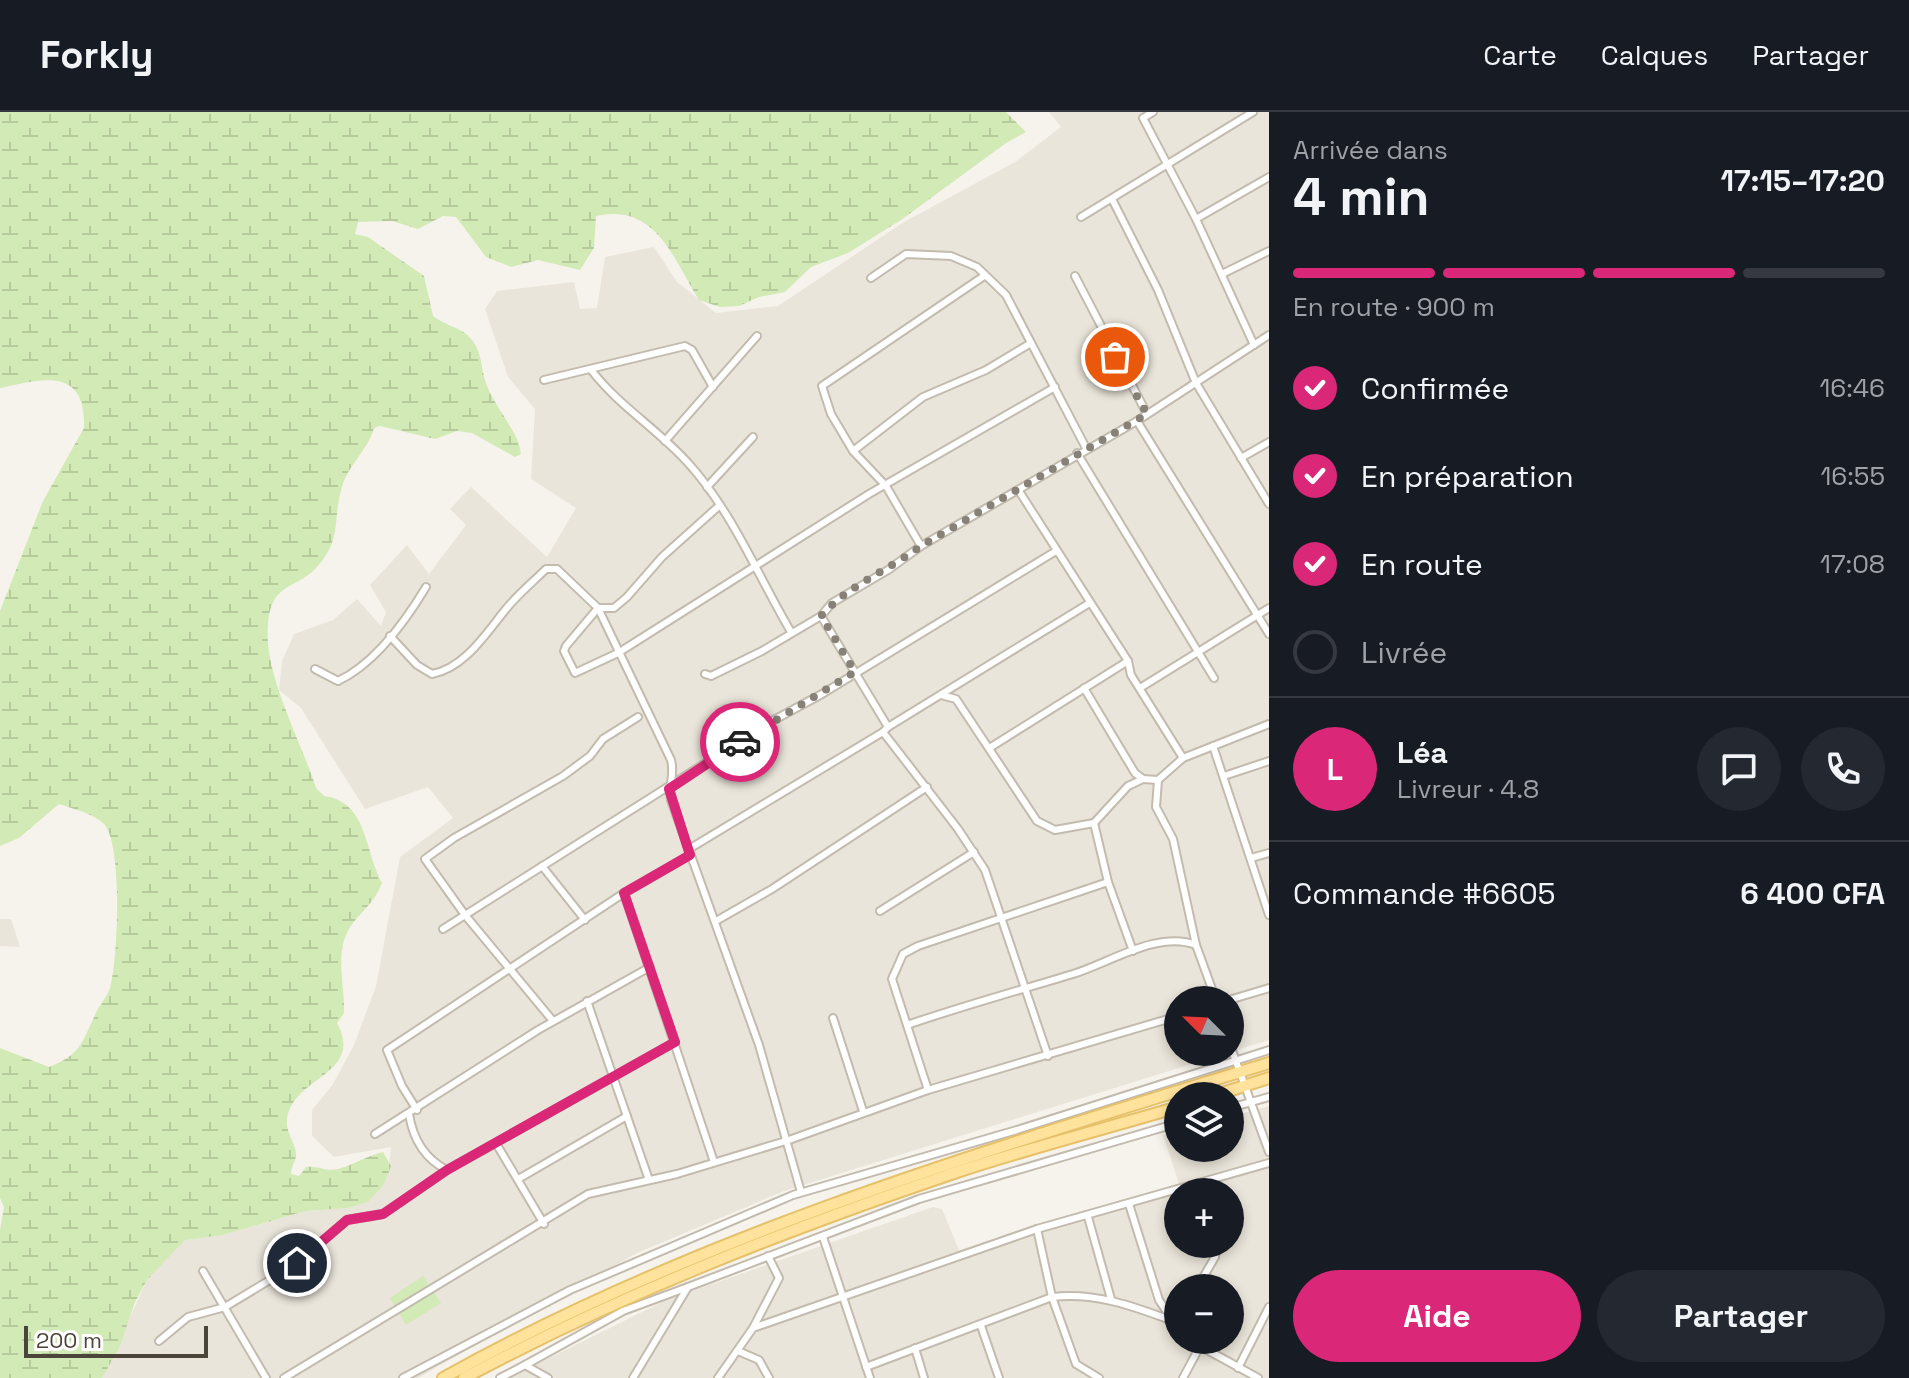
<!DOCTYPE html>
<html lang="fr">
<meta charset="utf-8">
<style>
:root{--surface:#171b24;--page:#242831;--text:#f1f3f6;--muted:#9ea1a6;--line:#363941;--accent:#db2777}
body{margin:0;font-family:"Space Grotesk",sans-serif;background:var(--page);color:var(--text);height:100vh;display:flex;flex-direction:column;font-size:30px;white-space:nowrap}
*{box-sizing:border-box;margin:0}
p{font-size:26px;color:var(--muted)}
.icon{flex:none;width:44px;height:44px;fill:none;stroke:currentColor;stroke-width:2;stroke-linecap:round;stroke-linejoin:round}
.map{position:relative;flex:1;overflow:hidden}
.sheet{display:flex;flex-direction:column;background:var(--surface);width:640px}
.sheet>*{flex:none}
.needle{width:52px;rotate:294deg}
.tools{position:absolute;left:1164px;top:874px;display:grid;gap:16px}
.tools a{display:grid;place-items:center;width:80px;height:80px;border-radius:50%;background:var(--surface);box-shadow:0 4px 12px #0003;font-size:40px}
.scale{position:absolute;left:24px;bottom:20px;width:184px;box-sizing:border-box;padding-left:8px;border:4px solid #4b4439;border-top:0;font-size:22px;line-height:28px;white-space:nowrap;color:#4b4439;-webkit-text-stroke:6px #fff;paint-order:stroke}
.pin{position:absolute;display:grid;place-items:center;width:68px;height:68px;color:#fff;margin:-34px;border:4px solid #fff;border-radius:50%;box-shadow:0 2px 8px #0007}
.courier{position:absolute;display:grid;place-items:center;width:80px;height:80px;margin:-40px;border:6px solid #db2777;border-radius:50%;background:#fff;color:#222;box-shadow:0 2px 10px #0007}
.head em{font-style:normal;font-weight:800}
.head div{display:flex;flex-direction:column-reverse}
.head{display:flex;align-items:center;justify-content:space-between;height:136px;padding:0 24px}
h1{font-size:52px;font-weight:800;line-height:60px}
.bar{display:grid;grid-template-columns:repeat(4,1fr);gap:12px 8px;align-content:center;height:96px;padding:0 24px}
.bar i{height:10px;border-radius:6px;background:var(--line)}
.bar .current{background:var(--accent)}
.bar p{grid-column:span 4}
.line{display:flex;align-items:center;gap:20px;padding:0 24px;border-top:2px solid var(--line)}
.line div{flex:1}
.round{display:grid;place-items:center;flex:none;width:84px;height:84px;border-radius:42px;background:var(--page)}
ol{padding:0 24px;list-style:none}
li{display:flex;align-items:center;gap:24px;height:88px}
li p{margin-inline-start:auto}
li .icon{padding:8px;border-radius:50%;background:var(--accent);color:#fff;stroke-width:4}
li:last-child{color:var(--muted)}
li i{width:44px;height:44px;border:4px solid var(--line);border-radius:50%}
.action{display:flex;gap:16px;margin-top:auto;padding:16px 24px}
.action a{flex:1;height:92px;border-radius:48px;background:var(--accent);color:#fff;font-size:32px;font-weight:800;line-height:92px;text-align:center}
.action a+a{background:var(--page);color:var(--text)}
header{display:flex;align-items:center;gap:48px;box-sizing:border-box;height:112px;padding:0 40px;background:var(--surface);border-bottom:2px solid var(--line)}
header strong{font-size:38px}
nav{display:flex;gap:44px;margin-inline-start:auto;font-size:28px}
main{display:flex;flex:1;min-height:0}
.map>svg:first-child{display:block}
.residential{fill:#eae5da;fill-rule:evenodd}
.wetland{fill:url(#wetland-marsh)}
.pitch{fill:#d2eab5}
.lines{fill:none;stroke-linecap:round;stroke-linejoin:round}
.minor-casing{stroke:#c2bbae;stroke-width:10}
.primary-casing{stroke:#e6c16a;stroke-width:14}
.minor{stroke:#fff;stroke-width:6}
.primary{stroke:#ffe39c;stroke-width:10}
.done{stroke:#878178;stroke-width:8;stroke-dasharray:0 14.4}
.route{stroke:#db2777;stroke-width:10}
</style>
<header>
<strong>Forkly</strong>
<nav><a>Carte</a><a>Calques</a><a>Partager</a></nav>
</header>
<main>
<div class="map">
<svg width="1269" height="1266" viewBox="0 0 1269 1266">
<defs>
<pattern id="wetland-marsh" width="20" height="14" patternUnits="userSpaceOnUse" patternTransform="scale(2)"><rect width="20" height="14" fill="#d2eab5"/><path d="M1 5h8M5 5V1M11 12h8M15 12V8" fill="none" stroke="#b6ca9c"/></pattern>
</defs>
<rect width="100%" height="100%" fill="#f6f3ec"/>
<g class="residential">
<polygon points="1049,0 1269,0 1269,928 1230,940 1230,888 1178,888 1178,940 1230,940 784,1079 637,1141 418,1266 102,1266 147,1168 185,1127 223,1123 305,1099 348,1096 368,1090 388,1061 391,1035 334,1045 312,1024 312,998 333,972 354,933 376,874 400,745 453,706 428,675 365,697 301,596 279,578 282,549 294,522 333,508 357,487 381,514 386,500 370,473 407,433 429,462 466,413 450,397 471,375 547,445 576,396 531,367 535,297 508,265 485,197 497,179 574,170 580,197 597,196 605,145 654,135 677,170 716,201 778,194 904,110 1015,50 1061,15"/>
<polygon points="0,807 11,807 20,835 0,834"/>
<path d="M1269,994V1266H509L666,1188L933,1095L942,1097L959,1138L1128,1086L1181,1078L1163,1023L1178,1019V1036H1230V1005ZM1178,1080H1230V1132H1178ZM1178,1176H1230V1228H1178Z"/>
</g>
<path class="wetland" d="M0,0H1006L1026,20L1006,31L901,108L848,141L811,155L785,180L759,185L739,194L720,195L699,188C674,149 657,90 596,104L594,136L580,158L538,148L511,155L486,145L456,105L443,104L418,117L392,109L358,110L355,122L368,125L424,164L433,204C443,212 457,215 466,222C482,235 480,251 485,268C492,293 519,319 521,342L515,345L472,321L457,319L435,327L380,314L374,316C368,338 348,353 342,375C332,407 343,426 317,455C296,478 272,469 268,512C263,562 301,628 316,676L324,684C368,690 364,738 382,771C371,798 355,802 346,823C336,846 345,877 344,901L337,911C365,963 292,964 287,1008C285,1020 297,1033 296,1044C295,1050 291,1056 291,1062L299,1064L306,1055C318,1053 327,1060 338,1057C353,1053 367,1044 383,1040L391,1054L384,1072L368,1090L348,1096L305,1099L223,1123L185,1128L147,1168L135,1190L120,1234L102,1266H0V1118L4,1095L0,1086V936L49,955C80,943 82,931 95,903C99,893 107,885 110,876C118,848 123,732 104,712C93,701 73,697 59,692L19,726L0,734V499L43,389L84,316C86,255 44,266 0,276Z"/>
<polygon class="pitch" points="423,1164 441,1191 406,1213 390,1186"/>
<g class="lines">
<g class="minor-casing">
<g id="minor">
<polyline points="1153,0 1143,6 1196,107 1254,233"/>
<polyline points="1112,87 1158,178 1196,271 1269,392"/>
<polyline points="1081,105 1253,0"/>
<polyline points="1196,107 1269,65"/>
<polyline points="1222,162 1269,139"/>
<polyline points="1075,164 1147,302"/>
<polyline points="871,166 906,142 951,144 977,155 1006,183 1086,336"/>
<path d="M592,259C620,295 659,318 689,352C733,401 758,464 791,520"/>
<polyline points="544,268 685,234 692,238 713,275"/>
<polyline points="1137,309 1269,522"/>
<polyline points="665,329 757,224"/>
<polyline points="853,339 923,285 986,258 1031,231"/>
<polyline points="1077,341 1214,566"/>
<polyline points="1241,346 1269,330"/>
<polyline points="707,375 753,325"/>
<polyline points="1019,379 1128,549 1131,563 1183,646"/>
<polyline points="720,393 662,445 627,485 614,496 598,496 566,534 564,539 575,561 618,541 869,382 1055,275"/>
<polyline points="921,434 886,374 853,339 831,302 822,274 984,164"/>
<polyline points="821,504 888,615 883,620 958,717 985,758 1048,944"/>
<path d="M390,524L417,553L432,562C465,556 487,520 506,497C518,482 533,470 546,457H557L598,496L671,648C675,663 668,673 671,688L759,933L801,1080"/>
<path d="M315,557L338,569C374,552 405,510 426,475"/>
<polyline points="705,562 711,564 762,539 821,504 832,491 888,458 921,434 1137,309 1269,223"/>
<polyline points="1084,576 1135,661 1143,667 1158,668"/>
<polyline points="1140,576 1269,496"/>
<polyline points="941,583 956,587 1037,709 1055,718 1094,711 1108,770 1133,839"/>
<polyline points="888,615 1088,492"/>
<polyline points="1213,634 1269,803"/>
<polyline points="991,635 1128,549"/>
<polyline points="1224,664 1269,649"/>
<polyline points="1094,711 1128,674 1143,667"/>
<polyline points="689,737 883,620"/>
<polyline points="1251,746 1269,741"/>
<polyline points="542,754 585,808"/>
<polyline points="624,781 714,1050"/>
<polyline points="880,799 974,740"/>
<polyline points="716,809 772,777 927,675"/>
<polyline points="443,817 772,609 822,582 1056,439"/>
<polyline points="1216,888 1196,833 1173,727 1156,695 1158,668 1183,646 1269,612"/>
<polyline points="1229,888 1269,876"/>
<polyline points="587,889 649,1068"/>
<polyline points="833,906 863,999"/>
<polyline points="553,909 465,803 425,747 454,726 563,664 590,644 603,627 638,605"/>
<path d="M907,913C962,894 1017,879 1073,862C1109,851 1158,818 1196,833"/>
<polyline points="1230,933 1269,1040"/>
<polyline points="928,978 892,867 903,842 918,834 1108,770"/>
<polyline points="1230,996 1269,985"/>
<polyline points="417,998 402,974 387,938 624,781 690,743"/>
<path d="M409,1002C413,1027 425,1047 447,1058"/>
<polyline points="375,1022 538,918 650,855"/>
<polyline points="497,1033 544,1112"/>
<polyline points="520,1066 627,1004"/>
<polyline points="1129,1092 1159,1188 1173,1209"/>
<polyline points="1088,1105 1111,1187"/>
<polyline points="1037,1117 1052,1185 1076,1252 1099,1266"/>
<polyline points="823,1125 870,1266"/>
<polyline points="203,1159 266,1266"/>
<polyline points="1197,1176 1215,1145 1217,1132"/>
<polyline points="981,1214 999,1266"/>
<polyline points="753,1216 779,1166 768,1144"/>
<polyline points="1189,1228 1258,1266"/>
<polyline points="159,1229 188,1205 225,1195 293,1154 347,1108 383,1102 447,1058 675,930"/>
<polyline points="915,1236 924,1266"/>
<polyline points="738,1239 759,1248 769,1266"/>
<path d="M866,1255L1052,1185C1095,1180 1133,1194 1173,1209"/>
<polyline points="1238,1256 1269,1195"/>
<polyline points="284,1266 588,1082 677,1062 789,1028 928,978 1178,904"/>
<polyline points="403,1266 570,1178 793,1083 1017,1018 1269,938"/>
<polyline points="500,1266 525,1253"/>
<polyline points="548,1266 525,1253 623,1199 688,1175"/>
<polyline points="633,1266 688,1175 919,1087 1178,1011"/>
<polyline points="718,1266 753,1216 1037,1117 1269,1051"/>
<polyline points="1183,1266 1199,1236"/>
</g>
</g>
<g class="primary-casing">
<g id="primary">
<polyline points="1213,984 1269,966"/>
<path d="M443,1266C701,1122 988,1038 1269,951"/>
<path d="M464,1266C621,1182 788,1117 957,1060C1029,1036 1104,1017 1178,995"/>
</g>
</g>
<use href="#minor" class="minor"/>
<use href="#primary" class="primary"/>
</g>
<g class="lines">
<path class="done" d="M740,630L855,560L821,504C847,474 889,458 921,434L1147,302L1115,245"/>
<polyline class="route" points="297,1151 347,1108 383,1102 447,1058 675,930 624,781 690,743 669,677 740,630"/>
</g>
</svg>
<div class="tools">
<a><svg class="needle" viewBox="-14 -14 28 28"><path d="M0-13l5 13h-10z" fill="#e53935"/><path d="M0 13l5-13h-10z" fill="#9ea1a6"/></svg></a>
<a><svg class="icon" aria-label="layers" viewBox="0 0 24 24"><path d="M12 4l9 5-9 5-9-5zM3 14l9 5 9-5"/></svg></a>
<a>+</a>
<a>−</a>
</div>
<div class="scale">200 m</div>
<div class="pin" style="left:1115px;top:245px;background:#ea580c"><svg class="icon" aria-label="bag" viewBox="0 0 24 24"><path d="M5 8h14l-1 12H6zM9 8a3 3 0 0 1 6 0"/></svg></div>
<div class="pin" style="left:297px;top:1151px;background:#1f2937"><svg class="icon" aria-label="home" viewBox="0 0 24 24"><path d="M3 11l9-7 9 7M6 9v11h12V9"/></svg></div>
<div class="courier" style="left:740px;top:630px"><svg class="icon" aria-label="car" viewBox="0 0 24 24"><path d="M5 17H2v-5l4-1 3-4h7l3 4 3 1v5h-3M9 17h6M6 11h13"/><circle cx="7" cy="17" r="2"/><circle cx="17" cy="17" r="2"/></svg></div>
</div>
<section class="sheet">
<div class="head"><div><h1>4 min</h1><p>Arrivée dans</p></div><em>17:15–17:20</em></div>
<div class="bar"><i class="current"></i><i class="current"></i><i class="current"></i><i></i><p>En route · 900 m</p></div>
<ol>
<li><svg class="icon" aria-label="check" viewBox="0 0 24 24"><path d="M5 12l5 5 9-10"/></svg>Confirmée<p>16:46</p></li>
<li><svg class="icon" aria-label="check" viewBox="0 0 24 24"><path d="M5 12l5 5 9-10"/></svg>En préparation<p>16:55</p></li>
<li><svg class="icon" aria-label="check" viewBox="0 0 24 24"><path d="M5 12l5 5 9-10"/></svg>En route<p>17:08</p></li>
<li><i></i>Livrée</li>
</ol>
<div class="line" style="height:144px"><b class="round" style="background:var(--accent);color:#fff">L</b><div><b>Léa</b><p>Livreur · 4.8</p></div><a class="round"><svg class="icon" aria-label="chat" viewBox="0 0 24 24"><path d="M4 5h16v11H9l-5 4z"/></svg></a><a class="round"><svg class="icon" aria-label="phone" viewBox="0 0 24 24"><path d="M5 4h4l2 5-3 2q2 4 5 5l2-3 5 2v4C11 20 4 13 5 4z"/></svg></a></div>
<div class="line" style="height:104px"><div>Commande #6605</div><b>6 400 CFA</b></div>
<div class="action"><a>Aide</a><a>Partager</a></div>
</section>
</main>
